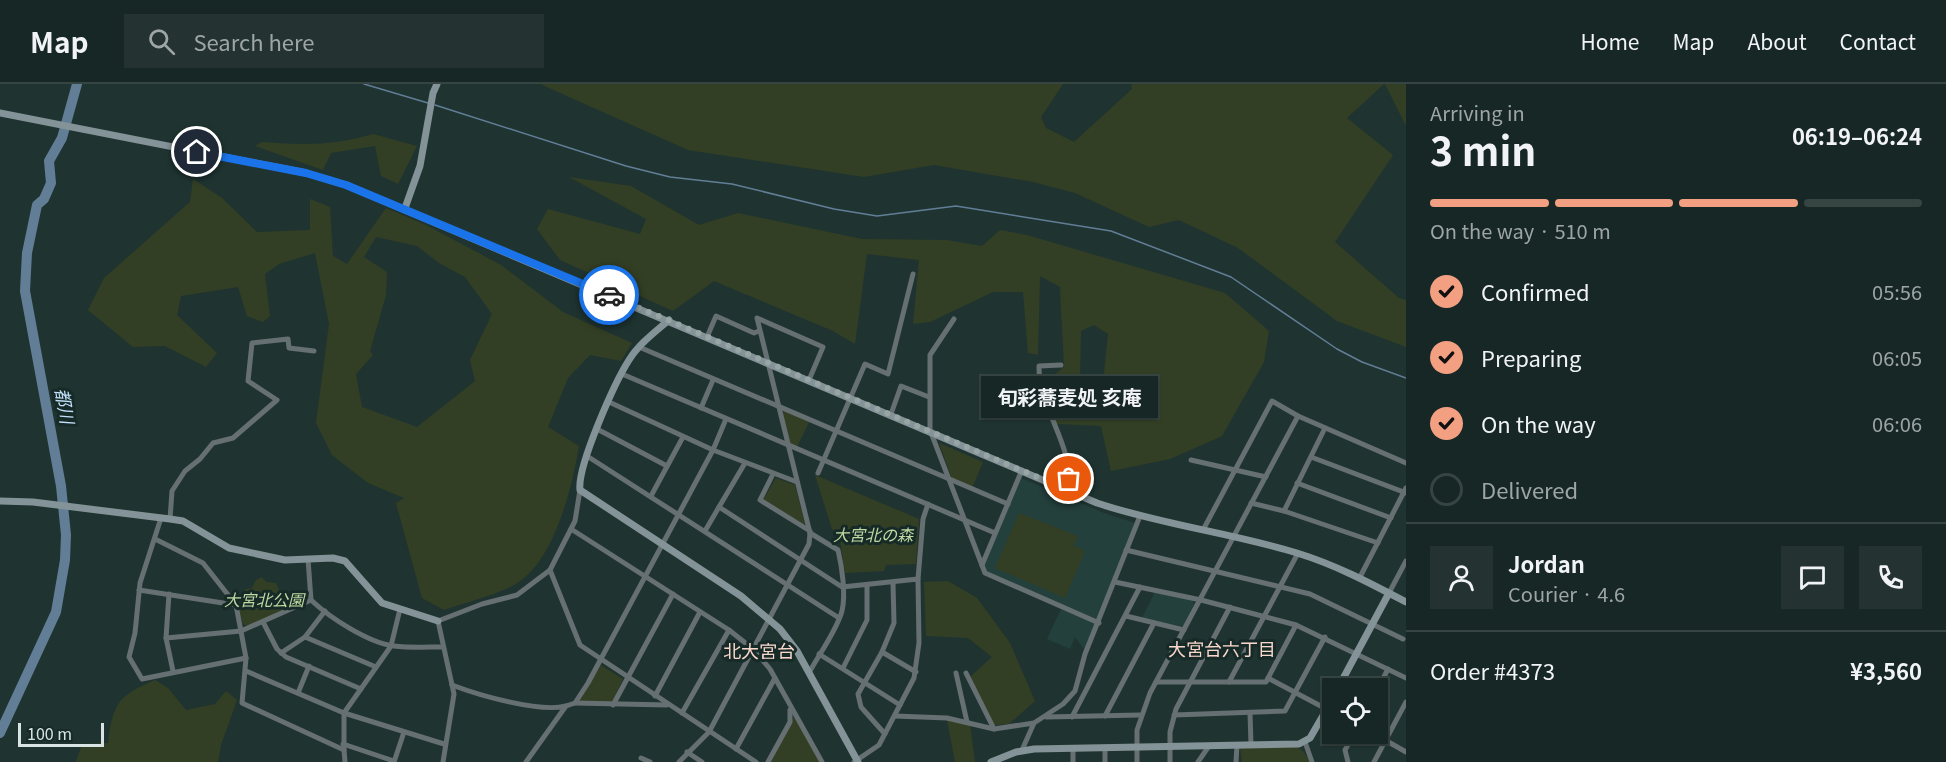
<!DOCTYPE html>
<meta charset="utf-8">
<style>
:root{--surface:#172725;--page:#243332;--text:#f1f3f6;--muted:#9ea5a7;--line:#364442;--accent:#f3a082}
body{margin:0;font-family:Georgia,"Noto Sans JP",serif;background:var(--page);color:var(--text);height:100vh;display:flex;flex-direction:column;font-size:22px;white-space:nowrap}
*{box-sizing:border-box;margin:0}
p{font-size:20px;color:var(--muted)}
.icon{flex:none;width:33px;height:33px;fill:none;stroke:currentColor;stroke-width:2;stroke-linecap:round;stroke-linejoin:round}
.map{position:relative;flex:1;overflow:hidden}
.panel{display:flex;flex-direction:column;background:var(--surface);width:540px}
.panel>*{flex:none}
.buttons{position:absolute;left:1322px;top:594px;display:grid;gap:12px}
.buttons a{display:grid;place-items:center;width:66px;height:66px;border-radius:0px;background:var(--surface);box-shadow:0 2px 4px #0004,0 0 0 2px var(--line);font-size:30px}
.scale{position:absolute;left:18px;bottom:15px;width:86px;box-sizing:border-box;padding-left:6px;border:3px solid #d8e4e3;border-top:0;font-size:16px;line-height:21px;white-space:nowrap;color:#d8e4e3;-webkit-text-stroke:4px #162a28;paint-order:stroke}
.pin{position:absolute;display:grid;place-items:center;width:51px;height:51px;color:#fff;margin:-26px;border:3px solid #fff;border-radius:50%;box-shadow:0 2px 6px #0007}
.courier{position:absolute;display:grid;place-items:center;width:60px;height:60px;margin:-30px;border:4px solid #1a73e8;border-radius:50%;background:#fff;color:#222;box-shadow:0 2px 8px #0007}
.bubble{position:absolute;height:42px;border-radius:0px;background:var(--surface);box-shadow:0 2px 4px #0004,0 0 0 2px var(--line);font-size:20px;font-weight:700;line-height:42px;text-align:center}
.headline em{font-style:normal;font-weight:700}
.headline div{display:flex;flex-direction:column-reverse}
.headline{display:flex;align-items:center;justify-content:space-between;height:102px;padding:0 24px}
h1{font-size:39px;font-weight:700;line-height:45px}
.bar{display:grid;grid-template-columns:repeat(4,1fr);gap:9px 6px;align-content:center;height:72px;padding:0 24px}
.bar i{height:8px;border-radius:4px;background:var(--line)}
.bar .selected{background:var(--accent)}
.bar p{grid-column:span 4}
.line{display:flex;align-items:center;gap:15px;padding:0 24px;border-top:2px solid var(--line)}
.line div{flex:1}
.round{display:grid;place-items:center;flex:none;width:63px;height:63px;border-radius:0px;background:var(--page)}
ol{padding:0 24px;list-style:none}
li{display:flex;align-items:center;gap:18px;height:66px}
li p{margin-inline-start:auto}
li .icon{padding:6px;border-radius:50%;background:var(--accent);color:#111;stroke-width:4}
li:last-child{color:var(--muted)}
li i{width:33px;height:33px;border:3px solid var(--line);border-radius:50%}
header{display:flex;align-items:center;gap:36px;box-sizing:border-box;height:84px;padding:0 30px;background:var(--surface);border-bottom:2px solid var(--line)}
header strong{font-size:28px}
nav{display:flex;gap:33px;margin-inline-start:auto;font-size:21px}
.search{width:420px;height:54px;background:var(--page);display:flex;align-items:center;gap:15px;box-sizing:border-box;padding:0 21px;border-radius:0px;color:var(--muted);font-size:22px}
main{display:flex;flex:1;min-height:0}
.map>svg:first-child{display:block}
.built{fill:#23403d}
.green{fill:#333f24;fill-rule:evenodd}
.lines{fill:none;stroke-linecap:round;stroke-linejoin:round}
.stream{stroke:#627e97;stroke-width:1.5}
.river{stroke:#627e97;stroke-width:10}
.street{stroke:#666f72;stroke-width:5}
.secondary{stroke:#849397;stroke-width:7}
.done{stroke:#97a6a5;stroke-width:6;stroke-dasharray:0 10.8}
.route{stroke:#1a73e8;stroke-width:8}
.labels{text-anchor:middle;stroke-width:6;stroke-linejoin:round;paint-order:stroke}
.park-label{font-size:16px;font-style:italic;fill:#bfd9a1;stroke:#162a28}
.water-label{font-size:18px;font-style:italic;fill:#c2dff9;stroke:#162a28}
.neighbourhood-label{font-size:18px;fill:#f9d8cc;stroke:#162a28}
</style>
<header>
<strong>Map</strong>
<div class="search"><svg class="icon" aria-label="search" viewBox="0 0 24 24"><circle cx="10" cy="10" r="6"/><path d="M15 15l6 6"/></svg>Search here</div>
<nav><a>Home</a><a>Map</a><a>About</a><a>Contact</a></nav>
</header>
<main>
<div class="map">
<svg width="1406" height="678" viewBox="0 0 1406 678">
<rect width="100%" height="100%" fill="#1f3431"/>
<g class="built">
<polygon points="1021,394 1104,429 1135,439 1097,536 986,488 983,482"/>
<polygon points="1155,508 1192,516 1194,520 1184,541 1180,542 1142,534"/>
<polygon points="1061,525 1096,539 1085,566 1075,553 1070,565 1047,555"/>
</g>
<g class="green">
<polygon points="540,0 1063,0 1041,33 1046,44 1074,58 1132,5 1131,0 1384,0 1347,34 1393,71 1335,158 1399,214 1406,216 1406,263 1337,237 1238,164 1179,136 1149,143 1075,109 1033,98 934,81 864,93 688,66"/>
<polygon points="1385,0 1406,0 1406,42"/>
<path d="M373,50L417,62L398,100L381,92L375,62L331,69L323,86L255,62L262,58C303,61 333,62 373,50Z"/>
<path d="M569,93L631,102L699,141L738,129L862,155L947,156L982,162L1000,146L1027,151L1225,209L1269,247L1264,278L1222,352L1170,375L1111,387L1101,342L1056,340L1041,301L1064,283L1060,203L1040,192L1038,271L1028,269L1023,208H993L930,238L913,240L919,176L867,170L855,260L833,247L714,197L673,227L560,176L537,145L548,125L640,150L646,135ZM1094,241L1108,250L1103,299L1080,295L1081,247Z"/>
<path d="M193,95L222,114L257,148L310,146V115L330,123L333,172L347,180L386,124L426,141L501,181L563,228L632,259L621,277L590,271L568,294L548,343L579,362C572,404 554,479 514,501C493,512 467,518 444,526L422,514L396,419L404,414L368,399L332,371L316,339L329,240L315,169L279,180L265,190L270,232L263,238L247,232L238,203L181,212L177,231L217,269L206,283L165,262L133,263L88,226L104,194L190,118ZM376,153L417,162L439,179L465,193L492,230L470,276L475,297L417,343L362,323L356,290L373,271L370,267L386,211L387,188L364,173Z"/>
<polygon points="785,327 809,338 797,363 790,360 782,329"/>
<polygon points="939,359 983,378 972,404 952,395"/>
<polygon points="815,391 919,435 916,480 886,481 884,487 845,489 839,450 832,445"/>
<polygon points="776,394 795,401 805,440 803,441 763,416"/>
<polygon points="1019,429 1078,452 1074,462 1085,467 1065,514 995,484"/>
<polygon points="262,493 266,498 276,499 287,524 248,542 243,540 237,517 246,505 252,504 256,496"/>
<polygon points="948,497 977,514 1010,559 1035,617 1009,640 993,641 970,593 992,573 968,554 926,552 924,498"/>
<polygon points="600,581 623,595 612,619 577,618"/>
<path d="M155,596L168,604L186,626L215,620L226,607L237,616L221,661L218,678H76L82,660L108,659C113,619 118,612 155,596Z"/>
<polygon points="793,634 796,634 820,678 771,678"/>
<polygon points="947,636 970,640 975,678 955,678"/>
<polygon points="1240,663 1296,663 1303,667 1310,678 1242,678"/>
</g>
<g class="lines">
<g class="stream">
<polyline points="364,0 428,19"/>
<polyline points="435,21 626,82 670,93 732,100 834,125 877,132 956,122 1111,147 1231,193 1337,265 1362,278 1406,294"/>
</g>
<polyline class="river" points="0,649 56,528 65,476 66,451 61,402 25,207 27,169 37,121 44,115 51,99 49,77 62,54 77,0"/>
<g class="street">
<polyline points="954,235 930,271 930,346 985,489 1099,539"/>
<polyline points="707,253 716,232 754,249 759,247"/>
<polyline points="639,263 1008,420"/>
<path d="M1061,281L1039,282C1038,324 1076,364 1068,406"/>
<polyline points="622,290 995,449"/>
<polyline points="609,318 713,366 797,398"/>
<polyline points="701,324 713,296"/>
<polyline points="891,330 901,302 929,313"/>
<polyline points="597,345 667,382"/>
<polyline points="587,372 839,534"/>
<polyline points="1311,373 1406,409"/>
<polyline points="1191,376 1266,393"/>
<polyline points="745,379 719,423 842,503 918,495 919,559 914,594 879,661 854,678"/>
<polyline points="818,389 865,280 888,290 913,190"/>
<polyline points="773,390 760,416 810,447"/>
<polyline points="1297,399 1391,434"/>
<polyline points="651,412 683,353"/>
<polyline points="1251,419 1284,427 1378,459"/>
<polyline points="1284,427 1325,344"/>
<polyline points="161,434 140,499 135,549 129,573 142,595 246,574"/>
<polyline points="170,435 172,407 185,387 200,375 213,359 233,354 277,316 248,297 252,259 288,255 289,264 314,267"/>
<polyline points="571,445 729,546 753,565 770,585 822,678"/>
<polyline points="1203,446 1272,317 1298,332 1406,379"/>
<polyline points="705,447 719,423"/>
<polyline points="155,455 203,479 236,521"/>
<polyline points="1126,466 1310,510 1403,555"/>
<path d="M308,475L311,516C330,534 369,559 394,562C410,564 427,563 442,563"/>
<polyline points="982,481 1022,386"/>
<polyline points="550,486 580,561 756,678"/>
<polyline points="1360,493 1406,404"/>
<polyline points="918,495 923,435 928,420"/>
<polyline points="1115,498 1201,516 1296,541 1406,594"/>
<polyline points="139,506 236,521 246,574 242,619 344,666 345,678"/>
<polyline points="1389,509 1406,477"/>
<polyline points="169,510 166,554 173,587"/>
<polyline points="1126,532 1184,546"/>
<polyline points="263,538 277,565 286,573 361,605"/>
<polyline points="305,553 376,583"/>
<polyline points="166,554 241,547 311,516"/>
<polyline points="882,568 916,588"/>
<polyline points="281,569 305,553 325,527"/>
<polyline points="819,570 900,621"/>
<polyline points="843,584 867,536 867,501"/>
<polyline points="246,587 344,629 444,660"/>
<path d="M809,589C819,570 836,548 842,527C846,510 842,483 838,466L810,449"/>
<polyline points="956,589 967,638"/>
<polyline points="966,589 994,645"/>
<polyline points="1268,594 1332,628"/>
<polyline points="1156,598 1266,598 1296,541"/>
<polyline points="1229,598 1298,469"/>
<path d="M452,601C478,611 540,629 566,622"/>
<polyline points="1377,606 1388,585"/>
<polyline points="298,609 309,582"/>
<polyline points="655,612 700,528"/>
<polyline points="575,619 667,621"/>
<polyline points="613,621 673,510"/>
<polyline points="682,629 729,546"/>
<polyline points="1250,629 1251,661"/>
<polyline points="1174,631 1285,627 1325,553"/>
<polyline points="895,632 947,634 994,645 1034,639 1063,620 1075,607 1085,570 1140,432"/>
<polyline points="1105,632 1154,539"/>
<polyline points="1046,633 1140,631"/>
<polyline points="1072,633 1140,503"/>
<polyline points="885,650 861,623 858,610 882,568 894,539 893,499"/>
<polyline points="1385,656 1406,668"/>
<polyline points="1305,658 1312,678"/>
<polyline points="343,660 394,677"/>
<polyline points="1105,664 1105,678"/>
<polyline points="736,665 775,594"/>
<polyline points="1073,665 1073,678"/>
<polyline points="344,666 344,629 391,562 400,525"/>
<polyline points="1022,666 1034,639"/>
<polyline points="687,668 702,678"/>
<polyline points="641,674 650,678"/>
<polyline points="394,678 404,648"/>
<polyline points="443,678 454,610 438,537 482,520 517,511 550,486 575,437 580,406"/>
<polyline points="526,678 566,622 575,619 588,599 713,366 726,335"/>
<polyline points="679,678 709,648 809,460 810,449 757,234 823,263 809,296"/>
<polyline points="768,678 790,638 790,626"/>
<polyline points="1137,678 1137,646 1150,609 1298,332"/>
<polyline points="1170,678 1170,648 1176,625 1230,523"/>
<polyline points="1198,678 1209,662"/>
<polyline points="1236,678 1237,661"/>
<polyline points="1348,678 1345,666 1354,650"/>
<polyline points="1374,678 1406,618"/>
</g>
<g class="secondary">
<path d="M0,29L306,89L346,101L1097,419C1163,441 1232,449 1297,469C1336,481 1370,499 1406,518"/>
<polyline points="405,124 420,82 433,9 437,0"/>
<path d="M669,236C655,248 639,260 629,276C615,298 577,382 580,406L741,512L780,545L797,567L858,678"/>
<polyline points="0,417 33,418 170,435 183,437 229,464 285,476 333,474 345,477 382,519 438,537"/>
<polyline points="1338,604 1389,509"/>
<polyline points="991,678 1016,668 1034,665 1299,660 1310,654 1332,616"/>
</g>
</g>
<g class="lines">
<polyline class="done" points="609,211 1068,406 1069,395"/>
<polyline class="route" points="197,68 306,89 346,101 609,211"/>
</g>
<g class="labels">
<g class="park-label">
<text x="873" y="457">大宮北の森</text>
<text x="264" y="522">大宮北公園</text>
</g>
<g class="water-label">
<text transform="translate(64 322) rotate(80)" y="6">都川</text>
</g>
<g class="neighbourhood-label">
<text x="1222" y="572">大宮台六丁目</text>
<text x="759" y="574">北大宮台</text>
</g>
</g>
</svg>
<div class="buttons">
<a><svg class="icon" aria-label="locate" viewBox="0 0 24 24"><circle cx="12" cy="12" r="6"/><path d="M12 2v4M12 18v4M2 12h4M18 12h4"/></svg></a>
</div>
<div class="scale">100 m</div>
<div class="pin" style="left:1069px;top:395px;background:#ea580c"><svg class="icon" aria-label="bag" viewBox="0 0 24 24"><path d="M5 8h14l-1 12H6zM9 8a3 3 0 0 1 6 0"/></svg></div>
<div class="pin" style="left:197px;top:68px;background:#1f2937"><svg class="icon" aria-label="home" viewBox="0 0 24 24"><path d="M3 11l9-7 9 7M6 9v11h12V9"/></svg></div>
<div class="courier" style="left:609px;top:211px"><svg class="icon" aria-label="car" viewBox="0 0 24 24"><path d="M5 17H2v-5l4-1 3-4h7l3 4 3 1v5h-3M9 17h6M6 11h13"/><circle cx="7" cy="17" r="2"/><circle cx="17" cy="17" r="2"/></svg></div>
<div class="bubble" style="left:981px;top:292px;width:177px">旬彩蕎麦処 亥庵</div>
</div>
<section class="panel">
<div class="headline"><div><h1>3 min</h1><p>Arriving in</p></div><em>06:19–06:24</em></div>
<div class="bar"><i class="selected"></i><i class="selected"></i><i class="selected"></i><i></i><p>On the way · 510 m</p></div>
<ol>
<li><svg class="icon" aria-label="check" viewBox="0 0 24 24"><path d="M5 12l5 5 9-10"/></svg>Confirmed<p>05:56</p></li>
<li><svg class="icon" aria-label="check" viewBox="0 0 24 24"><path d="M5 12l5 5 9-10"/></svg>Preparing<p>06:05</p></li>
<li><svg class="icon" aria-label="check" viewBox="0 0 24 24"><path d="M5 12l5 5 9-10"/></svg>On the way<p>06:06</p></li>
<li><i></i>Delivered</li>
</ol>
<div class="line" style="height:108px"><a class="round"><svg class="icon" aria-label="person" viewBox="0 0 24 24"><circle cx="12" cy="8" r="4"/><path d="M4 21q1-7 8-7t8 7"/></svg></a><div><b>Jordan</b><p>Courier · 4.6</p></div><a class="round"><svg class="icon" aria-label="chat" viewBox="0 0 24 24"><path d="M4 5h16v11H9l-5 4z"/></svg></a><a class="round"><svg class="icon" aria-label="phone" viewBox="0 0 24 24"><path d="M5 4h4l2 5-3 2q2 4 5 5l2-3 5 2v4C11 20 4 13 5 4z"/></svg></a></div>
<div class="line" style="height:78px"><div>Order #4373</div><b>¥3,560</b></div>
</section>
</main>
